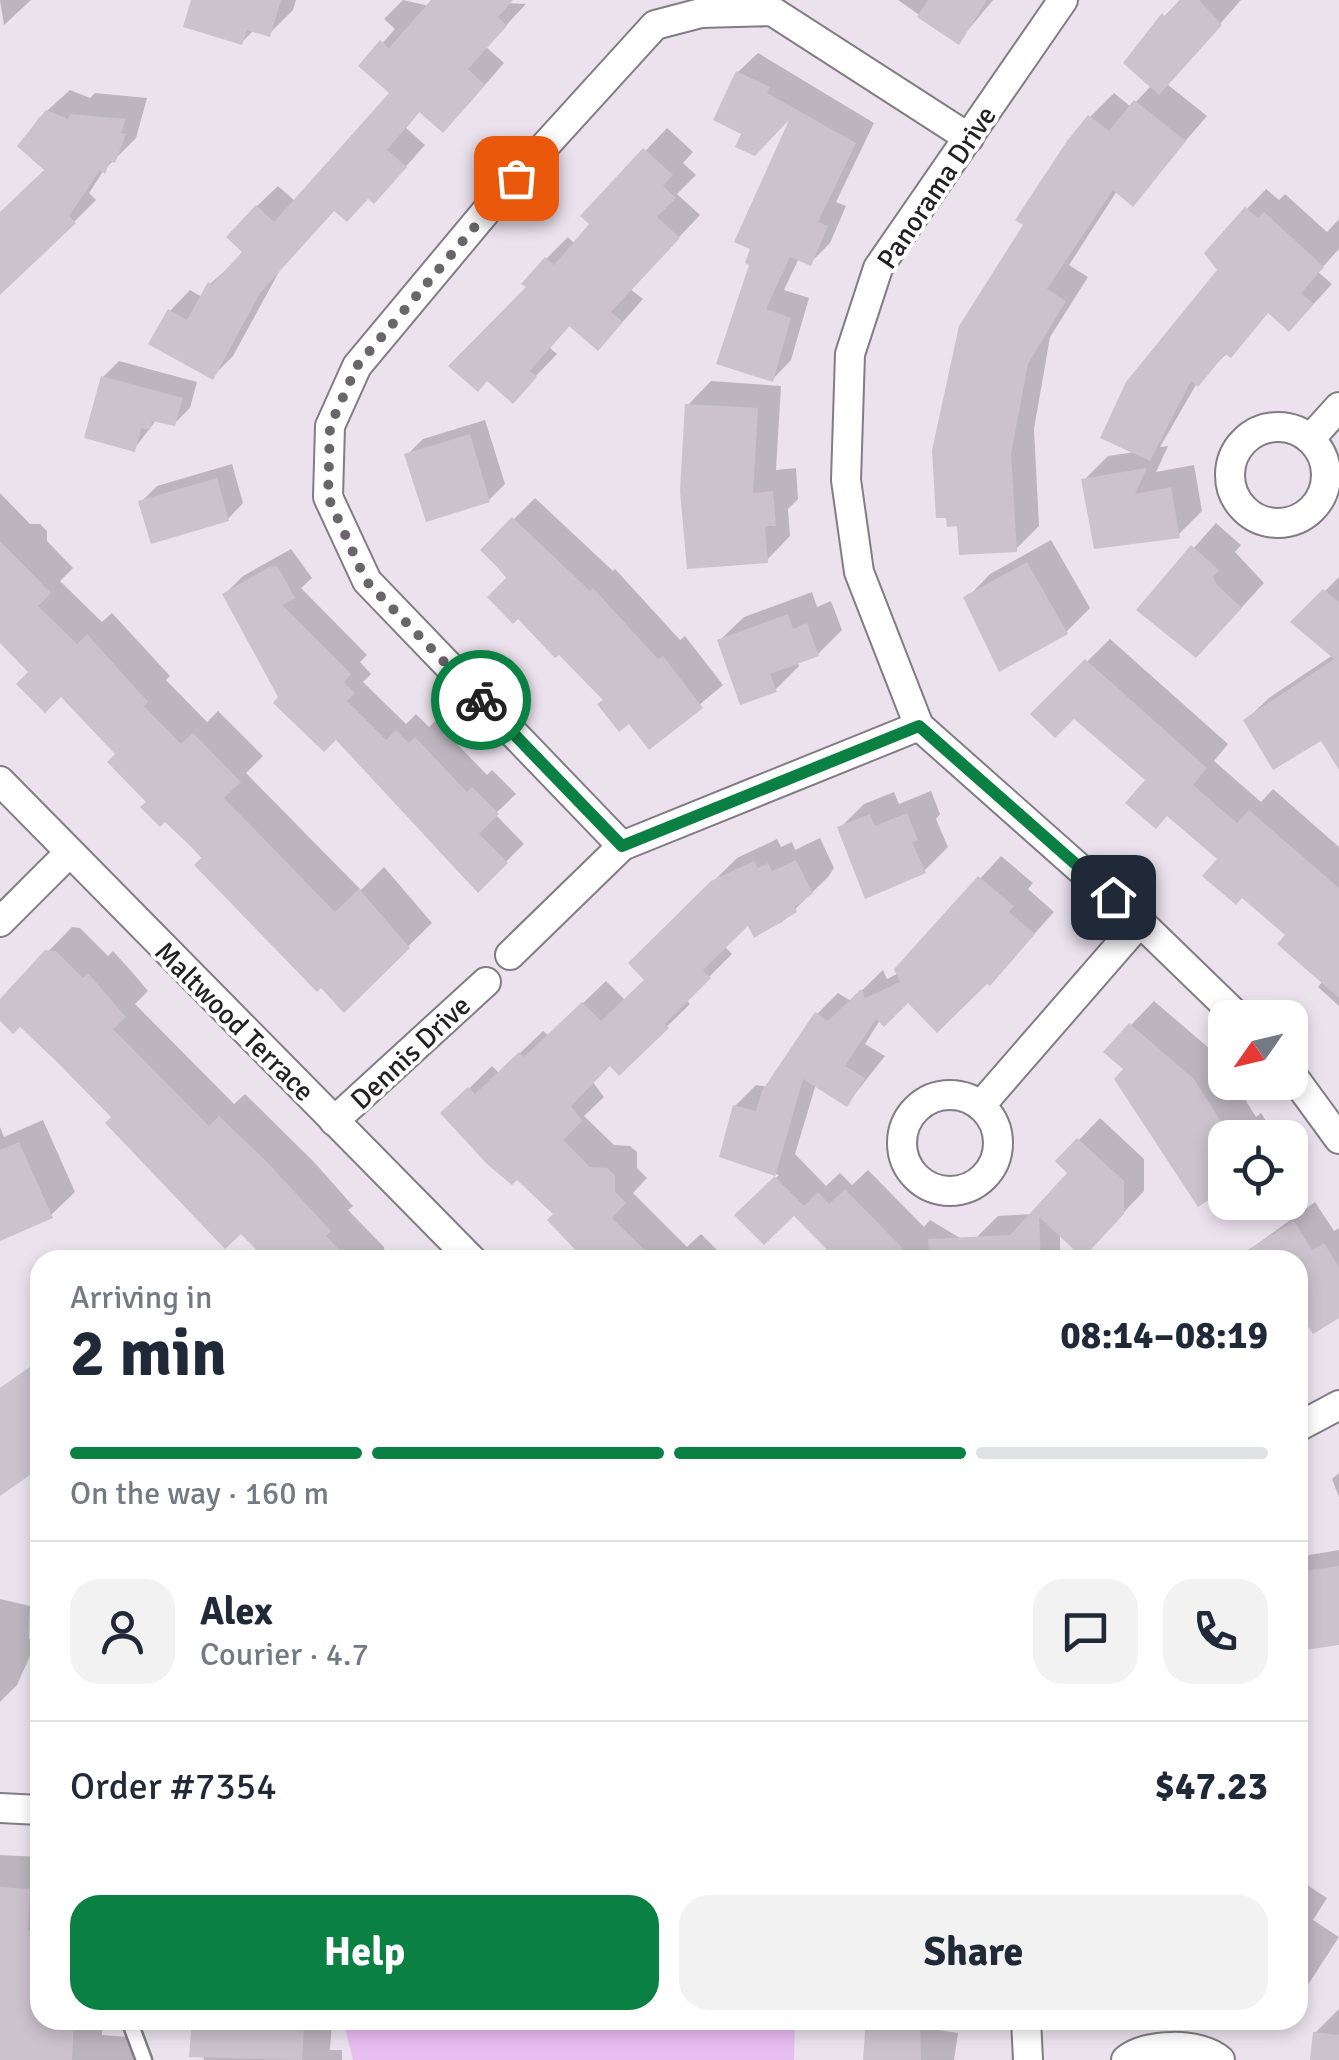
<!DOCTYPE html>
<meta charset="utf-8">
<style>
:root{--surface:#fff;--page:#f2f2f3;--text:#1f2937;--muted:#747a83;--line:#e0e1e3;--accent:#0b8043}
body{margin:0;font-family:Signika,sans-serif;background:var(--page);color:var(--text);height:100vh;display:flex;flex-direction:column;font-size:38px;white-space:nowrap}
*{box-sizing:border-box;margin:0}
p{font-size:32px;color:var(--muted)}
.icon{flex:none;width:55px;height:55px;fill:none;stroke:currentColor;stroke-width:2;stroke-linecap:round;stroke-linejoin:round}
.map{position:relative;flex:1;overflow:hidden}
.side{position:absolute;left:30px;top:1250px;width:1278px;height:780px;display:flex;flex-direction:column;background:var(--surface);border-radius:30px;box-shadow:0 5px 15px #0003}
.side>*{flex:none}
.needle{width:65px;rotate:236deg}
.fabs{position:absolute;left:1208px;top:1000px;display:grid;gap:20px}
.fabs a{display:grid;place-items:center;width:100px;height:100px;border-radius:20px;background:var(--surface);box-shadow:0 5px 15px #0003;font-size:50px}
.pin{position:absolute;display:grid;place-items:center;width:85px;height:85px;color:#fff;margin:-42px;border-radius:20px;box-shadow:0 5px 15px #0006}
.courier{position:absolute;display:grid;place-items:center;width:100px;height:100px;margin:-50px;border:8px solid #0b8043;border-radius:50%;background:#fff;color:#222;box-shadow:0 2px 12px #0007}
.head em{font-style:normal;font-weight:700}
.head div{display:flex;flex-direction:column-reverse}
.head{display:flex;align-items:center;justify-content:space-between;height:170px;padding:0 40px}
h1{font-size:65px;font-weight:700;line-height:75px}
.bar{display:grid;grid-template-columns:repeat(4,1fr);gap:15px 10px;align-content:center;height:120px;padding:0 40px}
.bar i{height:12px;border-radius:8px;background:var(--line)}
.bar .on{background:var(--accent)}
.bar p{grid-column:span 4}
.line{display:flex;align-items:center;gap:25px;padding:0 40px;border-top:2px solid var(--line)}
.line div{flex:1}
.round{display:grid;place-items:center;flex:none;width:105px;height:105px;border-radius:30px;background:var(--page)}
.button{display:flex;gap:20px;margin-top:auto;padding:20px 40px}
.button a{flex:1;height:115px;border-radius:30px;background:var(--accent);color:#fff;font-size:40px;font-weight:700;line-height:115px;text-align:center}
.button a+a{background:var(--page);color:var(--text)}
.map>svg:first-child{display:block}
.green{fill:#e8bdf2}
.shadow{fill:#0003}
.building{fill:#cbc2cd}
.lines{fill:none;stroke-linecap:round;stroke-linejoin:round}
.service-casing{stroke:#837b85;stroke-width:19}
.minor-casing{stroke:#837b85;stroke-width:32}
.service{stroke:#fff;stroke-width:14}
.minor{stroke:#fff;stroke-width:28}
.done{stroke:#6a656b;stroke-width:10;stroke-dasharray:0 18}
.route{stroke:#0b8043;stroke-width:12}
.labels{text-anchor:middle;stroke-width:8;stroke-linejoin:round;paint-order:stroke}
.street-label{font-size:28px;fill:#242125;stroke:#fff}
</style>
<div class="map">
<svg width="1339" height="2060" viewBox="0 0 1339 2060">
<rect width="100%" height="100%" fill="#ebe2ee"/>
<polygon class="green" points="343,2020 795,2020 794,2060 353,2060"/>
<g class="shadow">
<polygon points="0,0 31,0 4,25"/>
<polygon points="194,0 296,0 293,10 269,34 254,30 242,42"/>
<polygon points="403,0 429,6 435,0 526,4 486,47 504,63 464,109 421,110 406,128 425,145 394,180 369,197 336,208 280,270 233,356 212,377 170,311 190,290 202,297 210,284 246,252 257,206 278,186 296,202 392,93 362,66 395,29 384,19"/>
<polygon points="898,0 993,0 958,42"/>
<polygon points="1180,0 1241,0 1167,84 1207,116 1132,203 1117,191 1069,265 1088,277 1050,337 1034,429 1039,526 1016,549 961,552 1027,225 1069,143 1090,117 1114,93 1131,107 1152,85 1137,45"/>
<polygon points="758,53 874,123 836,202 846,206 830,243 810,263 799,258 784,290 809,298 791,360 772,380 752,264 794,113 744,133 738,72"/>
<polygon points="70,90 90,98 95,93 147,98 136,138 104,170 89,193 96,200 74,222 0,273 0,215 47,170 21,145 38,119"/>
<polygon points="667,128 693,152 683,163 696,175 677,194 700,215 630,289 643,299 619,326 571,324 550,348 557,354 513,400 529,287 546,259 568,237 575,244 593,224 584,216"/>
<polygon points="1266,189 1279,200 1285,194 1327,232 1339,219 1339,249 1318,272 1332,284 1309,309 1270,311 1197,383 1160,447 1168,446 1156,472 1194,465 1202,511 1178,535 1084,480 1108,456 1135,452 1247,209"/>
<polygon points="119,361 197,382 190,408 174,424 157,419 134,449 103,377"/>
<polygon points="711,381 781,386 776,470 796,468 798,499 788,509 790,536 767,560 688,405"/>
<polygon points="485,420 505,484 489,500 407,455 423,439"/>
<polygon points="232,464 243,503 228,519 141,502 157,486"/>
<polygon points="0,493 30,524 40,524 47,531 47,541 73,568 60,581 102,622 112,613 170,676 166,680 207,722 218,711 263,756 246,773 361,890 384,867 432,923 344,1009 149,802 119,754 62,693 0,641"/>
<polygon points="535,498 613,571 615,569 680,640 685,636 723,685 649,747 483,550"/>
<polygon points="1216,523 1241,545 1235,552 1264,583 1220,631 1139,610"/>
<polygon points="1051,540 1090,608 1066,632 1000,669 967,598 990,574"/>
<polygon points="291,549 312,578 301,588 367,655 360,662 371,674 363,682 406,724 416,714 429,727 435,721 487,775 492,770 516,794 495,814 524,844 478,889 336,736 282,698 225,594 243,576"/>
<polygon points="1339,577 1339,747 1321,738 1246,720 1269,698 1333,655 1294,622"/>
<polygon points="812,592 817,607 831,601 842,630 818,654 797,662 799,666 775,690 720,640 744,617"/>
<polygon points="1110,639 1228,744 1214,761 1261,802 1273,789 1339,847 1339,1006 1318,987 1323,981 1288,935 1148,779 1074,715 1034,714"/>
<polygon points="931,791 940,814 936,819 948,847 924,871 840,828 864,804 894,792 899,804"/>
<polygon points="820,838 834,868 828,877 782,922 755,935 748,921 724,946 732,954 686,1000 690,1004 619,1073 610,1063 592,1081 604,1097 584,1116 614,1145 630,1146 637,1152 637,1168 647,1178 633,1193 687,1247 701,1234 727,1260 587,1260 556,1214 444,1113 492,1066 499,1073 543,1031 549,1036 606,981 625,1000 647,979 631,963 737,858 777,839 781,847 792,842 795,850"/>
<polygon points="1001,856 1033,883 1028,889 1054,912 990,983 908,1000 880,1020 865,1044 885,1056 847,1104 816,1084 795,1154 826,1186 840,1173 852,1185 868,1170 924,1227 930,1220 960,1238 976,1238 998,1216 1032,1214 1071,1173 1059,1161 1100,1118 1144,1159 1144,1191 1104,1233 1060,1233 1060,1260 840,1260 794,1212 738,1215 779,1175 722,1155 735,1106 756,1085 768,1087 817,1014 838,993 851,1001 883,970 887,979 899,973 897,969"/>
<polygon points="72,927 80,928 108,956 113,951 132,972 148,991 135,1004 234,1104 245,1094 314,1162 353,1206 348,1210 384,1247 385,1260 270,1260 20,1024 0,1017 0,1001"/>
<polygon points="1154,1001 1217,1055 1225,1068 1225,1082 1234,1082 1256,1117 1261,1113 1277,1138 1225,1138 1225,1186 1126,1068 1131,1025"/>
<polygon points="43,1120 75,1192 51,1215 0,1238 0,1127 4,1137"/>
<polygon points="1315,1202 1334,1231 1339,1228 1339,1315 1298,1319 1298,1260 1226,1260 1241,1250 1245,1253"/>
<polygon points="1339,1473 1339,1497 1332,1479"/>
<polygon points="1339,1550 1339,1642 1298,1648 1298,1557"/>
<polygon points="0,1599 30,1606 29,1638 34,1647 17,1685 0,1702"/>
<polygon points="0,1855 40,1857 40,2020 102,2020 102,2035 141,2038 140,2060 0,2060"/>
<polygon points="1298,1879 1327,1898 1313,1920 1339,1937 1298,2000"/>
<polygon points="1339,2009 1339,2060 1312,2060 1315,2033"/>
<polygon points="194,2020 332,2020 330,2050 342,2050 342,2060 204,2060"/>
<polygon points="869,2020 913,2020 905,2025 958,2033 954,2060 866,2060"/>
</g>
<g class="building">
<polygon points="191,0 281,0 270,37 247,30 242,45 183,27"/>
<polygon points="431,0 513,0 498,17 507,26 468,69 485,85 443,133 419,112 387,150 407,167 374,204 368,199 347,222 334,211 260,293 213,380 148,344 168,309 187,320 208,282 212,285 242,252 226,237 256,205 274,222 389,93 358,66 380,40 389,48"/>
<polygon points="928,0 987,0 959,45 917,17"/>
<polygon points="1180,0 1199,0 1222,25 1159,95 1123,63 1162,13 1165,17"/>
<polygon points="736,71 770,87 767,93 856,143 818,222 828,226 811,266 790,257 766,309 791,318 773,382 716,364 749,265 745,263 750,249 734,242 789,120 755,156 735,147 741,134 713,120"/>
<polygon points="1134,100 1186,141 1133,207 1113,190 1047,289 1066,301 1028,364 1011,454 1017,552 959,555 957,526 947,527 946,518 936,518 932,450 959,326 1023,225 1015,220 1067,141 1088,115 1109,131"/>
<polygon points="46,110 68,119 70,114 126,119 121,133 126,134 115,163 110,161 105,174 100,170 69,216 76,223 0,295 0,212 44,170 17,146"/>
<polygon points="643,148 673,175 663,186 676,198 657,217 680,238 611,312 623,322 598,351 569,326 530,371 537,377 513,404 487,381 478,392 448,366 526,287 521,284 545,257 554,265 589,224 580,216"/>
<polygon points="1245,207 1258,218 1264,212 1324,267 1301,293 1314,304 1289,332 1268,313 1231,358 1225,354 1198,387 1191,381 1150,461 1100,438 1126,382 1217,270 1204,253"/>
<polygon points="101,376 183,398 175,426 152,421 150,430 141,428 135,452 84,438"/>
<polygon points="685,404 758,408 753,493 773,491 776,526 765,526 768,563 687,569 680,491"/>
<polygon points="470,434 490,502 426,522 404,454"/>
<polygon points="1147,468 1135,494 1171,487 1180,538 1094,549 1081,479"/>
<polygon points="217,478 229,521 151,544 138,501"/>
<polygon points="512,517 590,591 593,588 658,659 663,656 703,708 649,750 629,724 619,732 597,704 603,700 559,655 555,658 518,619 513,624 487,597 507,577 480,550"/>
<polygon points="0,541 51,593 38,606 77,644 87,634 148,702 144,706 181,744 193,733 241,782 224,798 335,912 359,889 410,948 344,1013 321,988 317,992 194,865 202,857 165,822 160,827 140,807 146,802 107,762 115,754 61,697 45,713 16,684 28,672 0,643"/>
<polygon points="1191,545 1219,570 1213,577 1217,585 1242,608 1196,658 1136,610"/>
<polygon points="1027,562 1068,634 999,672 963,597"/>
<polygon points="271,566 278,567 295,598 282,605 351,674 344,682 355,693 347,701 386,740 396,730 409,743 415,737 467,792 472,787 499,814 479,834 508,863 478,893 336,740 324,752 273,703 278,697 222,594"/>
<polygon points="1323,589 1339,602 1339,770 1321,741 1273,770 1243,720 1334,659 1290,622"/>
<polygon points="788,614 793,629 807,623 819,656 770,674 777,692 740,705 717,640"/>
<polygon points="1085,659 1207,768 1193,785 1237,823 1249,810 1339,888 1339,998 1277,944 1285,935 1242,898 1236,905 1202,876 1217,859 1167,816 1156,829 1125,803 1145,780 1074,719 1055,738 1030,714"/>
<polygon points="907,813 918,840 912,842 926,873 865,899 837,827 870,814 875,826"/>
<polygon points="796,860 813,893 795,907 797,912 754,938 748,926 703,970 711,978 665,1024 669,1028 619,1076 610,1066 571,1106 582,1121 563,1140 590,1167 607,1168 615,1175 615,1191 626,1203 612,1218 655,1260 585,1260 547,1220 553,1214 517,1180 512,1185 487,1164 440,1113 468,1087 475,1094 519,1052 524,1057 582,1002 601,1021 644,980 628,963 711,881 754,861 758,868 768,863 772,871"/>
<polygon points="978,876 1014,906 1009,912 1035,934 990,986 987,984 937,1033 908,1003 884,1027 876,1019 845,1066 865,1078 847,1107 803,1079 775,1177 804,1206 818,1192 829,1204 845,1189 914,1260 837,1260 794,1216 764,1245 734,1215 775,1176 719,1157 733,1105 756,1111 762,1091 815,1012 828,1021 861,989 865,998 900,982 894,969"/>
<polygon points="45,950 56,951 83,978 88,973 126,1017 113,1029 209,1126 219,1116 266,1161 331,1231 326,1236 350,1260 266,1260 241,1234 225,1249 105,1123 111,1117 55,1060 20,1027 13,1034 0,1021 0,999"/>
<polygon points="1129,1023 1194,1079 1225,1128 1225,1189 1198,1207 1114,1079 1123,1069 1103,1052"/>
<polygon points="1077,1138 1124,1181 1124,1214 1083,1258 1039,1217 1041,1260 929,1260 928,1239 1010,1235 1067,1173 1055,1161"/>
<polygon points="19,1142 53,1218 0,1241 0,1150"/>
<polygon points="1294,1221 1312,1250 1324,1243 1339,1267 1339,1318 1313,1334 1298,1310 1298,1260 1232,1260"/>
<polygon points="40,1360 40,1468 0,1496 0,1388"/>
<polygon points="1339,1566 1339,1645 1298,1651 1298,1572"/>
<polygon points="0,1887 30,1889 28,1931 40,1931 40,2020 74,2020 72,2060 0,2060"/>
<polygon points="192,2020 289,2020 289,2028 304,2029 302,2060 189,2057"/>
<polygon points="866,2020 920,2020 921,2060 863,2060"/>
<polygon points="1313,2032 1339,2035 1339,2060 1310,2060"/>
</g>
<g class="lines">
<g class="service-casing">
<polyline id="service" points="129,2020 144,2060"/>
</g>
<g class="minor-casing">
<g id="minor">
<polyline points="1063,0 878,268 850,354 846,480 859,572 919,726 1140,922 1239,1018"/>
<circle cx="1278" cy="475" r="48"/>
<polyline points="1310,439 1339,407"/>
<polyline points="0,781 472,1260"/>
<polyline points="622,846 367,581 328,497 330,426 357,366 493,203 655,25 701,13 772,11 969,138"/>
<polyline points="0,922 69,853"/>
<polyline points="510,955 622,846 919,726"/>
<polyline points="1290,1072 1339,1139"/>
<circle cx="950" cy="1143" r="48"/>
<polyline points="981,1105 1140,922"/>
<polyline points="334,1121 486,982"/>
<polyline points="1298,1427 1339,1405"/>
<polyline points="0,1808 40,1810"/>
<polyline points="1026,2020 1028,2060"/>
<path d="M1126,2060C1145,2043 1200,2042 1220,2060"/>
</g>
</g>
<use href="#service" class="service"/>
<use href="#minor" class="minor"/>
</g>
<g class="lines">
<polyline class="done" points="481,700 366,581 328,497 330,426 357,366 516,178"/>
<polyline class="route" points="481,700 622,846 919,726 1113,897"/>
</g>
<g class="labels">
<g class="street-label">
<text transform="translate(936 187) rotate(-56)" y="10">Panorama Drive</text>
<text transform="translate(235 1021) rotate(45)" y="10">Maltwood Terrace</text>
<text transform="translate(410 1052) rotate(-43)" y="10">Dennis Drive</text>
</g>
</g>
</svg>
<div class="fabs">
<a><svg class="needle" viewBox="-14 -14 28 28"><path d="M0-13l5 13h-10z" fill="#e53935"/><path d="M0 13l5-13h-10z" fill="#747a83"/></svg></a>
<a><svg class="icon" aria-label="locate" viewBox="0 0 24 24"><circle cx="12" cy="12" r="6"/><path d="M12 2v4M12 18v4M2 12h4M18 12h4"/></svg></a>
</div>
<div class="pin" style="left:516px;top:178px;background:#ea580c"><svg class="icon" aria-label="bag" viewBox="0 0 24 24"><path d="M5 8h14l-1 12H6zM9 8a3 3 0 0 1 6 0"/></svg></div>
<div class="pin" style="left:1113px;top:897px;background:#1f2937"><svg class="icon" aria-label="home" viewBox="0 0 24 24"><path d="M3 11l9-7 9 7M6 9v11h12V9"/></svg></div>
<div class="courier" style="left:481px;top:700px"><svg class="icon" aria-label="bike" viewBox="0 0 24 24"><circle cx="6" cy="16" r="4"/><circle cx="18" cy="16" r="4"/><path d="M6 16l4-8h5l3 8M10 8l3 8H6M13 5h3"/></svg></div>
<section class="side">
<div class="head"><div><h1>2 min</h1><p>Arriving in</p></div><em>08:14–08:19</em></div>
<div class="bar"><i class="on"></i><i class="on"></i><i class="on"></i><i></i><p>On the way · 160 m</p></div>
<div class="line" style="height:180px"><a class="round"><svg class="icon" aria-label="person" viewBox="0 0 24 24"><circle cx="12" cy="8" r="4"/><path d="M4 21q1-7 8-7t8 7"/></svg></a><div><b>Alex</b><p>Courier · 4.7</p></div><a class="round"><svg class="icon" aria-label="chat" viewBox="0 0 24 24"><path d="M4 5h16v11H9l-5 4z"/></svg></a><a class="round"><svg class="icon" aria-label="phone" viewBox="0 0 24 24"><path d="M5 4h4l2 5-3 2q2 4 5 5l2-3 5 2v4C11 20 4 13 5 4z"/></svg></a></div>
<div class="line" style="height:130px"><div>Order #7354</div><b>$47.23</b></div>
<div class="button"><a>Help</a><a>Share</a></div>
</section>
</div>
